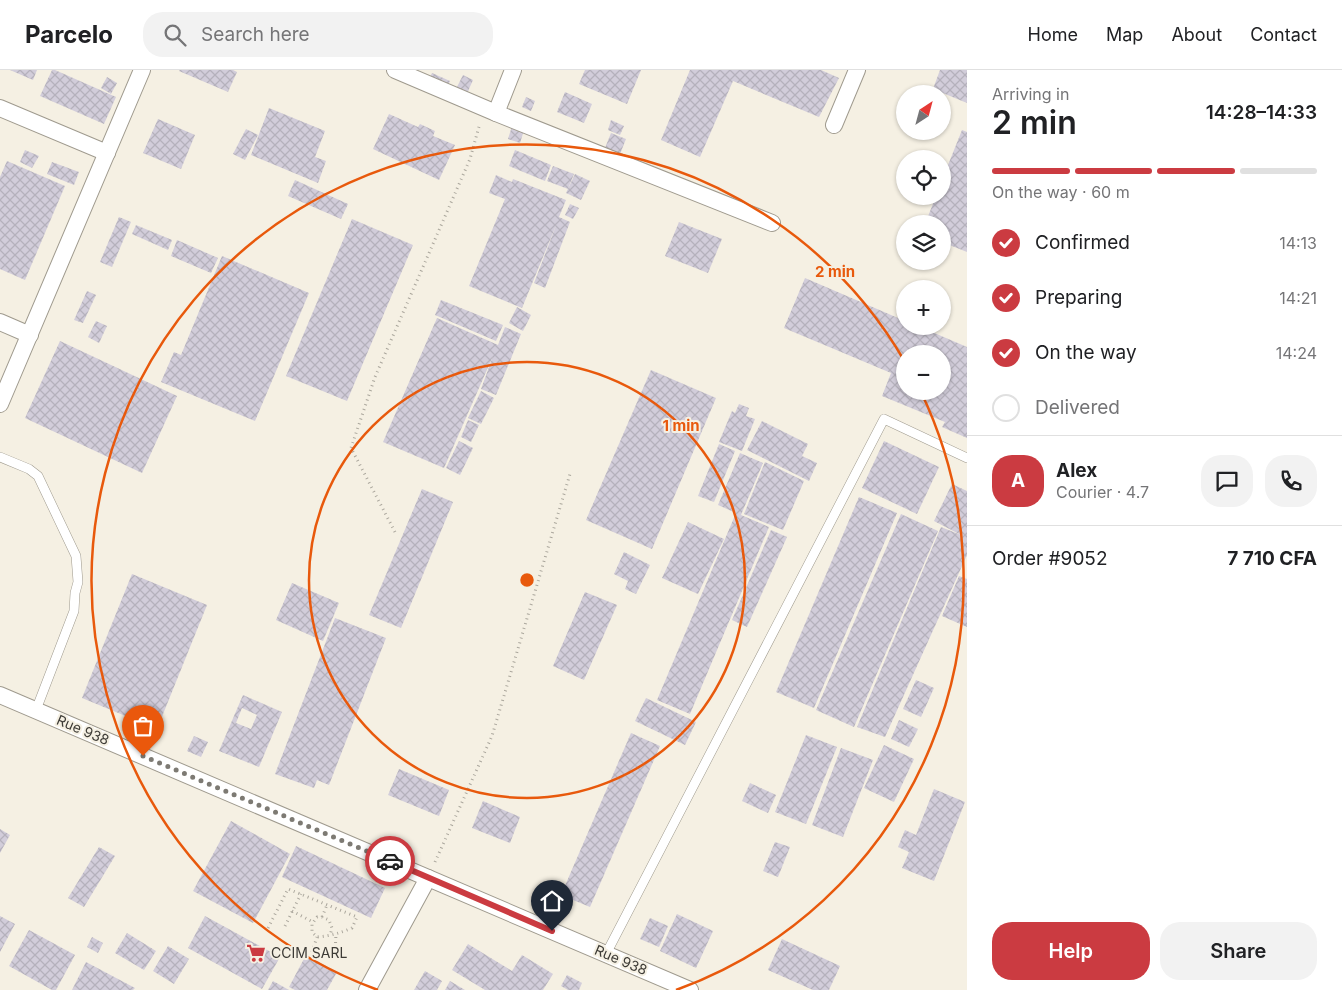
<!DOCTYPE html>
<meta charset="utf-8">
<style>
:root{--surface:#fff;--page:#f2f2f2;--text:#202124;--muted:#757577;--line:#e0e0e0;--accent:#cb3b41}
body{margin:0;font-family:Inter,sans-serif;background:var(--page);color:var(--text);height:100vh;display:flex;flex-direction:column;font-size:19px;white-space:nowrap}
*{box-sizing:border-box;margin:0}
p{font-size:16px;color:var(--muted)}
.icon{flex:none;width:28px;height:28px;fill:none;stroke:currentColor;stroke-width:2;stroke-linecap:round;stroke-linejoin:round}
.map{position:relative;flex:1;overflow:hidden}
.sheet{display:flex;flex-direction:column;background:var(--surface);width:375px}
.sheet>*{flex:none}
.needle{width:32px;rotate:36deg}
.controls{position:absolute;left:896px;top:15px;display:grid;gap:10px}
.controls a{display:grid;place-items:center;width:55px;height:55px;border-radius:50%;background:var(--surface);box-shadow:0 1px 4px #0004;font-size:25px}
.pin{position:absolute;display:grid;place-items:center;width:42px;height:42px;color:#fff;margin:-51px -21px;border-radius:50% 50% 50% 0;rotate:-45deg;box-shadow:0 0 5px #0007}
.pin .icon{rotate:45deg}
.courier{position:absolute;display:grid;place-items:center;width:50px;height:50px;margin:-25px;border:4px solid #cb3b41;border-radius:50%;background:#fff;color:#222;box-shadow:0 1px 6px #0007}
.headline em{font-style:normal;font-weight:600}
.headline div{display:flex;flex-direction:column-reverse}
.headline{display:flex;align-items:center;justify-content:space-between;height:85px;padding:0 25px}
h1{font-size:32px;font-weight:600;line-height:38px}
.bar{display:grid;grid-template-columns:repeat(4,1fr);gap:8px 5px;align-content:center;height:60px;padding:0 25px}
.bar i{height:6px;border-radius:4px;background:var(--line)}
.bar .on{background:var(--accent)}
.bar p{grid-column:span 4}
.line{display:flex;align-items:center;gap:12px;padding:0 25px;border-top:1px solid var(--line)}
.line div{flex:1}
.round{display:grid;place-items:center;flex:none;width:52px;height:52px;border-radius:20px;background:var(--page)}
ol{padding:0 25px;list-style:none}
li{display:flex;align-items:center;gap:15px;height:55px}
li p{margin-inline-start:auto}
li .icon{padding:5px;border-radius:50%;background:var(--accent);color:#fff;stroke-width:4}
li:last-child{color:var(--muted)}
li i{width:28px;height:28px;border:2px solid var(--line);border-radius:50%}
.cta{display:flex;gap:10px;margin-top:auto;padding:10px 25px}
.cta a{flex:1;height:58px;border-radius:20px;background:var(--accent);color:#fff;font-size:20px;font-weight:600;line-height:58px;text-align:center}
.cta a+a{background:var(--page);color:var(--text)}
header{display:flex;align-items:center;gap:30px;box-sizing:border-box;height:70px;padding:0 25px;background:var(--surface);border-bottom:1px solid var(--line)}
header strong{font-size:24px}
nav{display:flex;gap:28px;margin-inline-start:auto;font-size:18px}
.search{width:350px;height:45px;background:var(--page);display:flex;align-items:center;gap:12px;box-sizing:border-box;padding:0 18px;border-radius:20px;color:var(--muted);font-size:19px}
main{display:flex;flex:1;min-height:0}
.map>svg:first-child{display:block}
.building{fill:url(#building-cross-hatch);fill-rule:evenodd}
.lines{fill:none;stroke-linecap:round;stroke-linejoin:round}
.service-casing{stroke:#9f9a8e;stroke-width:10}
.minor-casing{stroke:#9f9a8e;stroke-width:18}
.path{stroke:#aba79d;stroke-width:3;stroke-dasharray:1 4;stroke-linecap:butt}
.service{stroke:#fff;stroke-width:9}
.minor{stroke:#fff;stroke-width:16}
.done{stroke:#7d7a73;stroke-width:5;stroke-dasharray:0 9}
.route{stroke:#cb3b41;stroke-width:6}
.ring{fill:none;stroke:#e8590c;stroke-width:2.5}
.labels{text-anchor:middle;stroke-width:4;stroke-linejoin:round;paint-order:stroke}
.street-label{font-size:14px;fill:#3d3b36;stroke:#f5f0e3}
.poi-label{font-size:14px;fill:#3d3b36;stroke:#f5f0e3;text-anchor:start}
.centre{fill:#e8590c;stroke:#f5f0e3;stroke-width:2.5}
.ring-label{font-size:15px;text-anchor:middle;font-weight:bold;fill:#e8590c;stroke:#f5f0e3;stroke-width:4;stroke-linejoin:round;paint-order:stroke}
</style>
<header>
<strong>Parcelo</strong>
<div class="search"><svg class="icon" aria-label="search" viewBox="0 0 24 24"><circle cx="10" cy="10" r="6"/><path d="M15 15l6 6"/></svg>Search here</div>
<nav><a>Home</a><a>Map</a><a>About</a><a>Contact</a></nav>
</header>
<main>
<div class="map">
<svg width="967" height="920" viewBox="0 0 967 920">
<defs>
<pattern id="building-cross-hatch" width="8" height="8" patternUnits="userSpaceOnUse" patternTransform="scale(1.25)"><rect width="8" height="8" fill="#d2cdda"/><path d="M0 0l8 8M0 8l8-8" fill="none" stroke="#b5b1bc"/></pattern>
</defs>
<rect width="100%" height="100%" fill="#f5f0e3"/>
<g class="building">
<polygon points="10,0 37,0 33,10"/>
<polygon points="52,0 55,0 116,27 104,54 40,26"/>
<polygon points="180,0 233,0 237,2 228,22 179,1"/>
<polygon points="585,0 641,0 627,34 579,14"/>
<polygon points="690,0 821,0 839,8 819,47 733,11 700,87 661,70"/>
<polygon points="940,0 967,0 967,33 933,19"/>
<polygon points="432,3 450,11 445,21 427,13"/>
<polygon points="463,5 473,10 465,28 454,23"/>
<polygon points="107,7 117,13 111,24 101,18"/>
<polygon points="565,22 592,34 584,53 557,42"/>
<polygon points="526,27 535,31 531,41 522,37"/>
<polygon points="269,38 325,61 315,87 326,91 318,113 251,85"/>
<polygon points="389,44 418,57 420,54 435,61 433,66 455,75 439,110 373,79"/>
<polygon points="158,49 195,65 181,99 143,83"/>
<polygon points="514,50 526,54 520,73 508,69"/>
<polygon points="611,50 624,56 620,65 608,60"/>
<polygon points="246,59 258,65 245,90 233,84"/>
<polygon points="962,60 967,62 967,182 942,172 942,154 925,154 936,126 942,126 942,110"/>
<polygon points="611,63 626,69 620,84 605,78"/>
<polygon points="25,80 39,86 32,98 20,92"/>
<polygon points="515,80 551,95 545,111 509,96"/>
<polygon points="7,91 65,116 25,210 0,199 0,107"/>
<polygon points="52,92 79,102 74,115 47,104"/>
<polygon points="553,96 574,104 568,119 547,111"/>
<polygon points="575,104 590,111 581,130 566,123"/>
<polygon points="496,105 512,112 513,109 566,130 559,147 570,152 545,218 534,213 557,153 522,238 469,216 505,129 489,123"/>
<polygon points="295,110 348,134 341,149 288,126"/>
<polygon points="570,134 579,138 573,149 565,145"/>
<polygon points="119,147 131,152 112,197 100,192"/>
<polygon points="352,149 413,175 347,331 286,306"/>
<polygon points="679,152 722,169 708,203 665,186"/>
<polygon points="136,155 172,170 168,180 132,164"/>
<polygon points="177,170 218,188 211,203 171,186"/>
<polygon points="222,186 309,223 255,351 161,312 174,282 181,285"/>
<path d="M805,208L905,251V256H918L967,277V368L942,357L945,352L882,326L891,303L784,258ZM905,284H942V321H905Z"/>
<polygon points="87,221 96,225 83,253 74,250"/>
<polygon points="441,230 503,255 496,271 435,245"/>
<polygon points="517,237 531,245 523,261 509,253"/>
<polygon points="437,248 498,275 505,257 521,264 496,325 481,319 493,286 444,398 383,372"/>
<polygon points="96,251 107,256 99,273 88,267"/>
<polygon points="60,271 177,326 142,403 25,348"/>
<polygon points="651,300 716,328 652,479 586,450"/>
<polygon points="481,321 494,328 481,354 468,348"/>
<polygon points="739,334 749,338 746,346 755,349 742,381 719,372 732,341 735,343"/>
<polygon points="468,350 479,355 471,372 461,367"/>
<polygon points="762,351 808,374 802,386 817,393 809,411 747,380"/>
<polygon points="459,371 473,378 460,405 446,398"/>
<polygon points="884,371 939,397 917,444 862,418"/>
<polygon points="719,374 735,381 714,432 698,426"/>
<polygon points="740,383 763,393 741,445 769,457 690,644 657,630 736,443 718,435"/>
<polygon points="765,392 804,411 783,460 744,444"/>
<polygon points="952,414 967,421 967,485 885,667 857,657 941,457 961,465 934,451"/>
<polygon points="422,419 453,432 401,558 369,545"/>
<polygon points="859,427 897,443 814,638 776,622"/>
<polygon points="901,444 938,461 854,657 816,640"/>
<polygon points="688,452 724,469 698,524 662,508"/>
<polygon points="771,460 787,467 747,557 732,550"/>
<polygon points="624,482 650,495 636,524 625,519 628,511 614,504"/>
<polygon points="132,504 207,535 157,659 82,628"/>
<polygon points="959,506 967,509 967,557 942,546"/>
<polygon points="292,513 339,533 323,571 276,550"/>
<polygon points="585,522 617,535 584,610 553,596"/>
<polygon points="335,548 386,568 329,715 317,710 314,718 275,704"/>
<polygon points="916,610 934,618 921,647 903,639"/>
<path d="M243,625L282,642L259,697L219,681ZM242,638L257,645L251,659L236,653Z"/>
<polygon points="646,628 696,652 685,675 635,651"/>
<polygon points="899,650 918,659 909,677 891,669"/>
<polygon points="631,663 660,676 590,837 561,825"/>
<polygon points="806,665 837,677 806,754 775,742"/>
<polygon points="194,666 208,672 201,687 187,681"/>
<polygon points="884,675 914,689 894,732 864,718"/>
<polygon points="841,678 873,690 843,767 812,755"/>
<polygon points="399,699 449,720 439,746 388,725"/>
<polygon points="750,713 776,725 768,743 742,731"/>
<polygon points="934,719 965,732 934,811 902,798 909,782 898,777 905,760 916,765"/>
<polygon points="483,731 520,747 510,773 472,758"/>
<polygon points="231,751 290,784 253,853 193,821"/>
<polygon points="0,759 10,765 0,783"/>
<polygon points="775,772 790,777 778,807 763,801"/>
<polygon points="296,776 385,818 371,848 282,807"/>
<polygon points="99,777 115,786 84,837 68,828"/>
<polygon points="677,844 713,861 696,898 660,881"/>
<polygon points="0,846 15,854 0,882"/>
<polygon points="205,846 280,887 262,919 188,878"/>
<polygon points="650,848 668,856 659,877 640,869"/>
<polygon points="29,860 75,885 56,920 52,920 9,896"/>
<polygon points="127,863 156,881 144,900 115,883"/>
<polygon points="92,867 103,873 98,883 87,877"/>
<polygon points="782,869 840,896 829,920 813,920 768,900"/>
<polygon points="468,874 512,901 522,885 553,904 543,920 485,920 452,900"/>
<polygon points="168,876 189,889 174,914 153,901"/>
<polygon points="306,885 337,902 327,920 295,920 289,917"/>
<polygon points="86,892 135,918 133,920 72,920"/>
<polygon points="425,901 442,911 437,920 414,920"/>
<polygon points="567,905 582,913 579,920 568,920 561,916"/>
<polygon points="273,911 289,920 268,920"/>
<polygon points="450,911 465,920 445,920"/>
</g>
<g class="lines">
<g class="service-casing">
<g id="service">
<polyline points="0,387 29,399 38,406 76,486 78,512 75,523 74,541 36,640"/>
<polyline points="606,884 884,349 967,388"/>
</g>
</g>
<g class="minor-casing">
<g id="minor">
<polyline points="395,0 496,43 772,153"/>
<polyline points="0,38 107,83"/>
<polyline points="496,43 513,0"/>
<polyline points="834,55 857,0"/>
<polyline points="0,252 30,265"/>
<polyline points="0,334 142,0"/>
<polyline points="0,625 690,920"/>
<polyline points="367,920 428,808"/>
</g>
</g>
<g class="path">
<polyline points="395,462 351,378 375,307 470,89 480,53"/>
<polyline points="435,792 492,666 570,404"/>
<polyline points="292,841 313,852"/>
<polyline points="322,847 327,835"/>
<polyline points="285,856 301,824"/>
<path d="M268,858L288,819L357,847L352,858C340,863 330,866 317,867L312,862V854L317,847H322L329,850L332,858L330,866"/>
<polyline points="312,882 317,867"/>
<polyline points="335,883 336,864"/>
</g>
<use href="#service" class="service"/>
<use href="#minor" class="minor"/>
</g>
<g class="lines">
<polyline class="done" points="143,686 390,791"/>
<polyline class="route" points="390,791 552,861"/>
</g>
<g class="ring">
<circle cx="527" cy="510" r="218"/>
<path d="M378 920A436 436 0 1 1 905 292M921 322A436 436 0 0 1 676 920"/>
</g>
<defs>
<g id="supermarket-bare" transform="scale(1.5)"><path d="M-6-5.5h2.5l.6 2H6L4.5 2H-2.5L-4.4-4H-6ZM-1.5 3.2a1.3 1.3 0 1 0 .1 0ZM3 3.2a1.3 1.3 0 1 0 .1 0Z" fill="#cb3b41" stroke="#f5f0e3" stroke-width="2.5" paint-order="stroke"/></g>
</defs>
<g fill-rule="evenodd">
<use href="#supermarket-bare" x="256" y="883"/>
</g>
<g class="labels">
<g class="street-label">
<text transform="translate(83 660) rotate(23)" y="5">Rue 938</text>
<text transform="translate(621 890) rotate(23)" y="5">Rue 938</text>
</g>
<g class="poi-label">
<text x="271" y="888">CCIM SARL</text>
</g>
</g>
<circle cx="527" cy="510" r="8" class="centre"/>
<g class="ring-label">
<text x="835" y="207">2 min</text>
<text x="681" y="361">1 min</text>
</g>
</svg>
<div class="controls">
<a><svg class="needle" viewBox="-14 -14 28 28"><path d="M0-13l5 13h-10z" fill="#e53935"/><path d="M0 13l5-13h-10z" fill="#757577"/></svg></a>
<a><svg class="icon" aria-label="locate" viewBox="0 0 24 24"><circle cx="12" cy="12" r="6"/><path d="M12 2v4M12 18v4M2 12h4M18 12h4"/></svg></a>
<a><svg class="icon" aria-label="layers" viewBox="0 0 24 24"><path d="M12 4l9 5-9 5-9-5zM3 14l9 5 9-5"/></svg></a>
<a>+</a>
<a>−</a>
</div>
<div class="pin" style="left:143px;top:686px;background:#ea580c"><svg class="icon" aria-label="bag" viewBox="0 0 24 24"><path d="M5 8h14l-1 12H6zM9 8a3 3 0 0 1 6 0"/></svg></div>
<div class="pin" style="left:552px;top:861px;background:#1f2937"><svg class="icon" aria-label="home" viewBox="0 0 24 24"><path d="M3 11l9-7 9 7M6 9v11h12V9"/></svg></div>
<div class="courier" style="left:390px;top:791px"><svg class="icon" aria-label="car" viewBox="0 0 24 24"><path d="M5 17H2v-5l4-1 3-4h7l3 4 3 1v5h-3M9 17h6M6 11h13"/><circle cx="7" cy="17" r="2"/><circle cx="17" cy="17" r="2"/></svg></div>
</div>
<section class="sheet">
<div class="headline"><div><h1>2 min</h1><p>Arriving in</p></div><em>14:28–14:33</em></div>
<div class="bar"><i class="on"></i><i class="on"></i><i class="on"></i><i></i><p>On the way · 60 m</p></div>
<ol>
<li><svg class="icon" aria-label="check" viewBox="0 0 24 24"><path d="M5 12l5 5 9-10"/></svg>Confirmed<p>14:13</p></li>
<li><svg class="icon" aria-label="check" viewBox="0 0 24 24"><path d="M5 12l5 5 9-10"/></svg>Preparing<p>14:21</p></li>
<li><svg class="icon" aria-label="check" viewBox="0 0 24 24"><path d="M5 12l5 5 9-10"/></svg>On the way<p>14:24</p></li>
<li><i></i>Delivered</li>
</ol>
<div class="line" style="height:90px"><b class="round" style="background:var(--accent);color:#fff">A</b><div><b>Alex</b><p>Courier · 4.7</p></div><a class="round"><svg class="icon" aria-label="chat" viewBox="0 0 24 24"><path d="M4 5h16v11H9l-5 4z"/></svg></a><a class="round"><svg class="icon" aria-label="phone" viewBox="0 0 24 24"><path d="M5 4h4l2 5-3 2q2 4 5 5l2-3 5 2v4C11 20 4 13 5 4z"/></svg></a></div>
<div class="line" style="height:65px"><div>Order #9052</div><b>7 710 CFA</b></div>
<div class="cta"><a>Help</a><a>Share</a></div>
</section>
</main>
